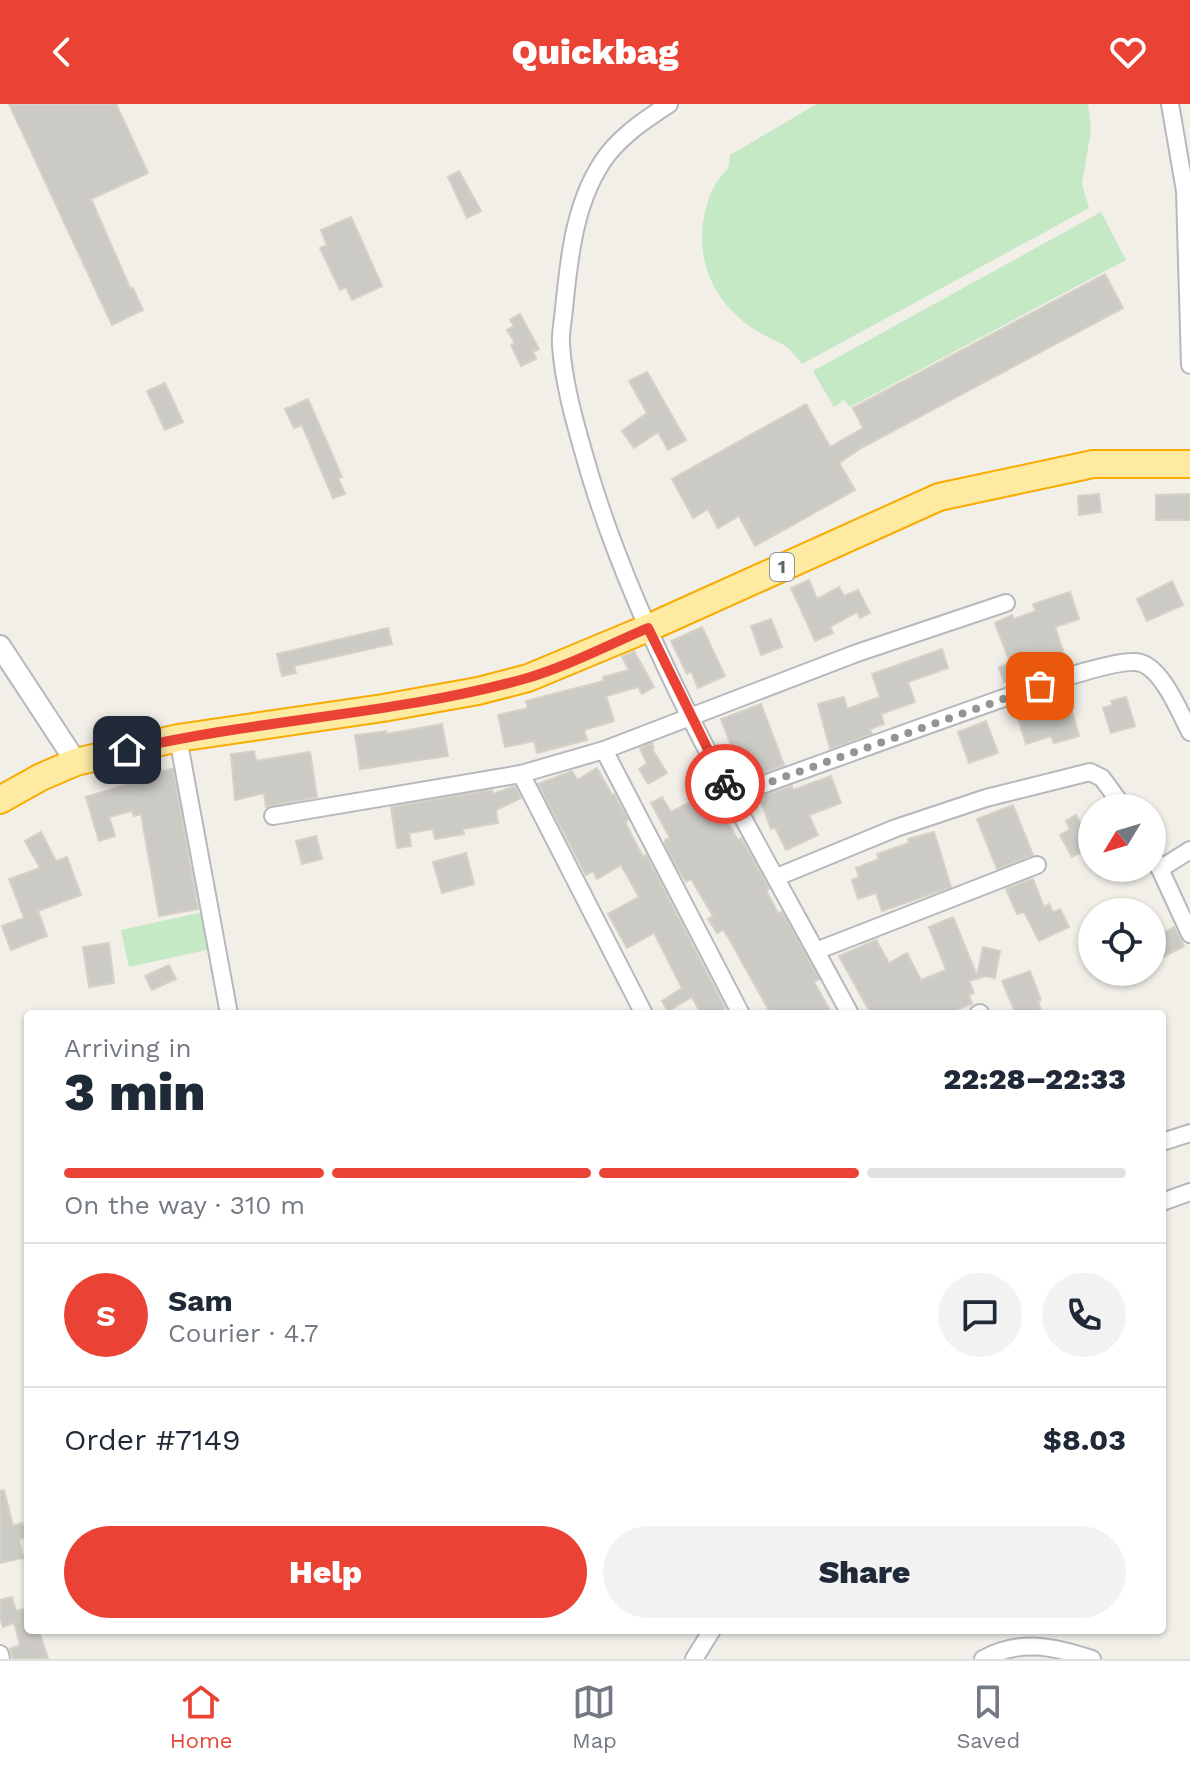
<!DOCTYPE html>
<meta charset="utf-8">
<style>
:root{--surface:#fff;--page:#f2f2f3;--text:#1f2937;--muted:#747a83;--line:#e0e1e3;--accent:#ea4335}
body{margin:0;font-family:"Work Sans",sans-serif;background:var(--page);color:var(--text);height:100vh;display:flex;flex-direction:column;font-size:30px;white-space:nowrap}
*{box-sizing:border-box;margin:0}
p{font-size:26px;color:var(--muted)}
.icon{flex:none;width:44px;height:44px;fill:none;stroke:currentColor;stroke-width:2;stroke-linecap:round;stroke-linejoin:round}
.map{position:relative;flex:1;overflow:hidden}
.drawer{position:absolute;left:24px;top:906px;width:1142px;height:624px;display:flex;flex-direction:column;background:var(--surface);border-radius:8px;box-shadow:0 2px 6px #0004}
.drawer>*{flex:none}
.needle{width:52px;rotate:232deg}
.controls{position:absolute;left:1078px;top:690px;display:grid;gap:16px}
.controls a{display:grid;place-items:center;width:88px;height:88px;border-radius:50%;background:var(--surface);box-shadow:0 2px 6px #0004;font-size:40px}
.pin{position:absolute;display:grid;place-items:center;width:68px;height:68px;color:#fff;margin:-34px;border-radius:16px;box-shadow:0 4px 12px #0006}
.courier{position:absolute;display:grid;place-items:center;width:80px;height:80px;margin:-40px;border:6px solid #ea4335;border-radius:50%;background:#fff;color:#222;box-shadow:0 2px 10px #0007}
.head em{font-style:normal;font-weight:800}
.head div{display:flex;flex-direction:column-reverse}
.head{display:flex;align-items:center;justify-content:space-between;height:136px;padding:0 40px}
h1{font-size:52px;font-weight:800;line-height:60px}
.bar{display:grid;grid-template-columns:repeat(4,1fr);gap:12px 8px;align-content:center;height:96px;padding:0 40px}
.bar i{height:10px;border-radius:6px;background:var(--line)}
.bar .selected{background:var(--accent)}
.bar p{grid-column:span 4}
.line{display:flex;align-items:center;gap:20px;padding:0 40px;border-top:2px solid var(--line)}
.line div{flex:1}
.round{display:grid;place-items:center;flex:none;width:84px;height:84px;border-radius:42px;background:var(--page)}
.primary-button{display:flex;gap:16px;margin-top:auto;padding:16px 40px}
.primary-button a{flex:1;height:92px;border-radius:48px;background:var(--accent);color:#fff;font-size:32px;font-weight:800;line-height:92px;text-align:center}
.primary-button a+a{background:var(--page);color:var(--text)}
header{display:flex;justify-content:space-between;align-items:center;height:104px;padding:0 40px;background:var(--accent);color:#fff;font-size:36px;font-weight:800}
.menu{display:flex;justify-content:space-around;align-items:center;height:112px;border-top:2px solid var(--line);background:var(--surface);font-size:22px;color:var(--muted)}
.menu a{display:grid;justify-items:center;gap:4px}
.menu .selected{color:var(--accent)}
.map>svg:first-child{display:block}
.green{fill:#c5e8c5}
.building{fill:#cccac5;stroke:#d6d1c6;stroke-width:2}
.lines{fill:none;stroke-linecap:round;stroke-linejoin:round}
.minor-casing{stroke:#b5b8bc;stroke-width:20}
.tertiary-casing{stroke:#b5b8bc;stroke-width:24}
.trunk-casing{stroke:#f9ab00;stroke-width:30}
.minor{stroke:#fff;stroke-width:16}
.tertiary{stroke:#fff;stroke-width:20}
.trunk{stroke:#feeaa1;stroke-width:26}
.done{stroke:#929495;stroke-width:8;stroke-dasharray:0 14.4}
.route{stroke:#ea4335;stroke-width:10}
.labels{text-anchor:middle;stroke-width:8;stroke-linejoin:round;paint-order:stroke}
.shield{fill:#fff;stroke:#8f9295;stroke-width:2}
.shield-label{font-size:18px;font-weight:bold;fill:#5f6368}
</style>
<header><svg class="icon" aria-label="back" viewBox="0 0 24 24"><path d="M15 5l-7 7 7 7"/></svg>Quickbag<svg class="icon" aria-label="heart" viewBox="0 0 24 24"><path d="M12 20l-8-8c-3-5 5-10 8-4 3-6 11-1 8 4z"/></svg></header>
<div class="map">
<svg width="1190" height="1555" viewBox="0 0 1190 1555">
<rect width="100%" height="100%" fill="#f1efe8"/>
<g class="green">
<path d="M817,0H1088L1091,26L1082,80L1089,104L802,260C786,239 785,242 764,231C722,208 697,169 703,120C706,100 712,79 728,65L730,51Z"/>
<polygon points="1101,108 1126,156 850,303 844,296 834,303 813,267"/>
<polygon points="203,808 211,845 129,863 121,826"/>
</g>
<g class="building">
<polygon points="9,0 116,0 148,69 91,95 131,186 133,184 143,206 112,221"/>
<polygon points="459,67 481,107 467,114 448,73"/>
<polygon points="351,113 382,182 352,196 346,183 340,186 320,144 327,141 321,126"/>
<polygon points="1105,170 1123,204 861,344 839,359 855,386 755,442 739,412 718,424 708,405 693,414 672,375 806,300 830,343 863,324 853,304"/>
<polygon points="520,210 539,245 533,248 536,255 521,262 511,241 515,239 507,226 514,222 510,216"/>
<polygon points="647,268 686,336 668,346 658,328 634,344 622,327 647,309 629,277"/>
<polygon points="165,279 183,318 165,326 147,287"/>
<polygon points="308,295 342,373 338,374 345,390 333,394 302,321 294,324 285,305"/>
<polygon points="1099,390 1101,408 1079,411 1078,392"/>
<polygon points="1190,390 1190,416 1156,416 1156,391"/>
<polygon points="809,476 817,495 839,483 844,492 858,486 870,509 860,514 857,508 830,523 833,529 815,537 791,484"/>
<polygon points="1172,477 1183,501 1147,517 1137,495"/>
<polygon points="1070,488 1079,515 1055,523 1065,552 1034,563 1036,567 1004,578 999,563 1010,559 995,519 1012,511 1014,515 1036,507 1033,500"/>
<polygon points="771,515 782,543 761,551 751,522"/>
<polygon points="702,523 725,572 698,584 691,567 687,570 671,537"/>
<polygon points="388,524 392,540 294,562 296,569 282,572 277,550"/>
<polygon points="942,545 948,564 908,578 915,598 881,610 884,620 870,625 872,630 830,645 818,600 844,593 847,605 880,593 872,570"/>
<polygon points="634,547 654,583 642,590 638,583 606,592 614,617 584,626 587,636 537,649 534,637 505,643 498,611 528,604 526,597 604,577 603,573 629,566 622,553"/>
<polygon points="1068,593 1079,632 1054,639 1051,632 1026,640 1018,614 1044,605 1042,600"/>
<polygon points="1126,593 1135,622 1111,629 1103,604 1113,601 1111,597"/>
<polygon points="761,600 784,661 755,672 744,644 733,647 721,615"/>
<polygon points="986,617 998,649 969,659 958,628"/>
<polygon points="442,620 448,652 360,665 355,631 386,627 387,630"/>
<polygon points="652,639 654,644 652,645 667,669 648,680 639,665 647,660 640,644"/>
<polygon points="254,647 256,657 310,648 317,693 266,703 264,689 235,696 231,650"/>
<polygon points="597,664 612,691 614,690 628,716 625,718 643,753 646,751 725,904 714,910 701,910 692,893 668,907 662,897 682,884 654,829 627,844 608,810 639,793 621,761 597,775 593,767 586,771 538,680 572,667 577,676"/>
<polygon points="161,665 162,667 173,665 198,805 159,812 141,710 134,712 132,707 109,713 115,732 99,737 86,693 149,674 148,667"/>
<polygon points="831,672 841,699 809,711 818,731 786,746 775,723 771,725 761,698 764,696 763,692 792,682 793,686"/>
<polygon points="515,682 521,694 496,706 498,719 463,725 464,730 435,735 433,725 409,729 411,742 397,744 391,703 492,686 493,690"/>
<polygon points="714,686 725,709 723,710 738,736 741,734 769,785 766,786 778,809 782,808 819,875 814,878 832,910 771,910 728,833 723,826 717,829 708,815 713,812 691,775 686,778 677,763 665,740 665,736 670,734 651,699 662,693 671,708"/>
<polygon points="1013,701 1033,751 997,765 977,715"/>
<polygon points="1076,711 1092,742 1072,753 1060,731 1070,725 1066,717"/>
<polygon points="41,728 56,757 67,753 81,791 38,807 47,832 11,846 2,822 24,814 9,775 40,764 25,737"/>
<polygon points="934,728 951,783 882,807 876,789 858,795 852,776 859,773 856,764 879,755 877,750 909,739 908,735"/>
<polygon points="316,732 322,755 302,760 296,737"/>
<polygon points="466,749 474,780 442,789 433,758"/>
<polygon points="1033,775 1044,803 1049,800 1053,808 1060,805 1069,823 1039,837 1024,808 1017,810 1006,785"/>
<polygon points="953,813 977,872 983,843 1000,847 995,874 986,872 969,877 974,889 969,891 972,900 945,910 871,910 839,852 876,836 889,859 907,849 921,876 946,866 929,823"/>
<polygon points="1174,823 1184,842 1158,856 1152,844 1152,835"/>
<polygon points="109,839 114,879 89,883 83,843"/>
<polygon points="169,861 176,875 152,886 145,872"/>
<polygon points="1030,867 1041,896 1038,897 1042,910 1016,910 1002,877"/>
<polygon points="4,1386 13,1422 22,1419 26,1433 19,1435 23,1454 0,1459 0,1387"/>
<polygon points="12,1493 16,1507 28,1504 28,1526 39,1526 48,1555 13,1555 10,1545 20,1541 14,1519 3,1523 0,1514 0,1496"/>
</g>
<g class="lines">
<g class="minor-casing">
<g id="minor">
<path d="M669,0C646,15 625,29 608,50C575,93 569,153 564,205C563,217 560,230 561,241C564,285 578,329 590,371C647,558 758,738 850,910"/>
<polyline points="1170,0 1185,87 1190,261"/>
<polyline points="178,634 229,910"/>
<polyline points="604,646 741,910"/>
<polyline points="521,670 644,910"/>
<path d="M731,692C829,657 926,621 1024,587C1048,579 1113,556 1136,558C1161,560 1180,609 1190,628"/>
<polyline points="273,712 521,670 604,646 857,549 1006,499"/>
<polyline points="1152,751 1160,765 1190,746"/>
<polyline points="1160,765 1190,830"/>
<polyline points="777,773 896,724 986,694 1090,668 1102,674 1124,704"/>
<polyline points="816,847 1037,761"/>
<polyline points="978,910 980,909"/>
<polyline points="1162,1038 1190,1029"/>
<polyline points="1162,1098 1190,1088"/>
<polyline points="0,1550 1,1555"/>
<polyline points="694,1555 712,1526"/>
<path d="M983,1555C1020,1535 1053,1542 1092,1555"/>
</g>
</g>
<g class="tertiary-casing">
<polyline id="tertiary" points="0,542 76,658"/>
</g>
<g class="trunk-casing">
<polyline id="trunk" points="0,696 41,673 76,658 178,634 383,604 478,587 528,574 648,524 939,393 1093,360 1190,360"/>
</g>
<use href="#minor" class="minor"/>
<use href="#tertiary" class="tertiary"/>
<use href="#trunk" class="trunk"/>
</g>
<g class="lines">
<polyline class="done" points="725,680 731,692 1040,582"/>
<path class="route" d="M127,646C258,615 394,611 524,575C566,563 608,541 648,524L725,680"/>
</g>
<g class="labels">
<rect class="shield" x="770" y="449" width="24" height="28" rx="6"/>
<g class="shield-label">
<text x="782" y="469">1</text>
</g>
</g>
</svg>
<div class="controls">
<a><svg class="needle" viewBox="-14 -14 28 28"><path d="M0-13l5 13h-10z" fill="#e53935"/><path d="M0 13l5-13h-10z" fill="#747a83"/></svg></a>
<a><svg class="icon" aria-label="locate" viewBox="0 0 24 24"><circle cx="12" cy="12" r="6"/><path d="M12 2v4M12 18v4M2 12h4M18 12h4"/></svg></a>
</div>
<div class="pin" style="left:1040px;top:582px;background:#ea580c"><svg class="icon" aria-label="bag" viewBox="0 0 24 24"><path d="M5 8h14l-1 12H6zM9 8a3 3 0 0 1 6 0"/></svg></div>
<div class="pin" style="left:127px;top:646px;background:#1f2937"><svg class="icon" aria-label="home" viewBox="0 0 24 24"><path d="M3 11l9-7 9 7M6 9v11h12V9"/></svg></div>
<div class="courier" style="left:725px;top:680px"><svg class="icon" aria-label="bike" viewBox="0 0 24 24"><circle cx="6" cy="16" r="4"/><circle cx="18" cy="16" r="4"/><path d="M6 16l4-8h5l3 8M10 8l3 8H6M13 5h3"/></svg></div>
<section class="drawer">
<div class="head"><div><h1>3 min</h1><p>Arriving in</p></div><em>22:28–22:33</em></div>
<div class="bar"><i class="selected"></i><i class="selected"></i><i class="selected"></i><i></i><p>On the way · 310 m</p></div>
<div class="line" style="height:144px"><b class="round" style="background:var(--accent);color:#fff">S</b><div><b>Sam</b><p>Courier · 4.7</p></div><a class="round"><svg class="icon" aria-label="chat" viewBox="0 0 24 24"><path d="M4 5h16v11H9l-5 4z"/></svg></a><a class="round"><svg class="icon" aria-label="phone" viewBox="0 0 24 24"><path d="M5 4h4l2 5-3 2q2 4 5 5l2-3 5 2v4C11 20 4 13 5 4z"/></svg></a></div>
<div class="line" style="height:104px"><div>Order #7149</div><b>$8.03</b></div>
<div class="primary-button"><a>Help</a><a>Share</a></div>
</section>
</div>
<nav class="menu">
<a class="selected"><svg class="icon" aria-label="home" viewBox="0 0 24 24"><path d="M3 11l9-7 9 7M6 9v11h12V9"/></svg>Home</a>
<a><svg class="icon" aria-label="map" viewBox="0 0 24 24"><path d="M3 6l6-2 6 2 6-2v14l-6 2-6-2-6 2zM9 4v14M15 6v14"/></svg>Map</a>
<a><svg class="icon" aria-label="saved" viewBox="0 0 24 24"><path d="M7 4h10v16l-5-4-5 4z"/></svg>Saved</a>
</nav>
